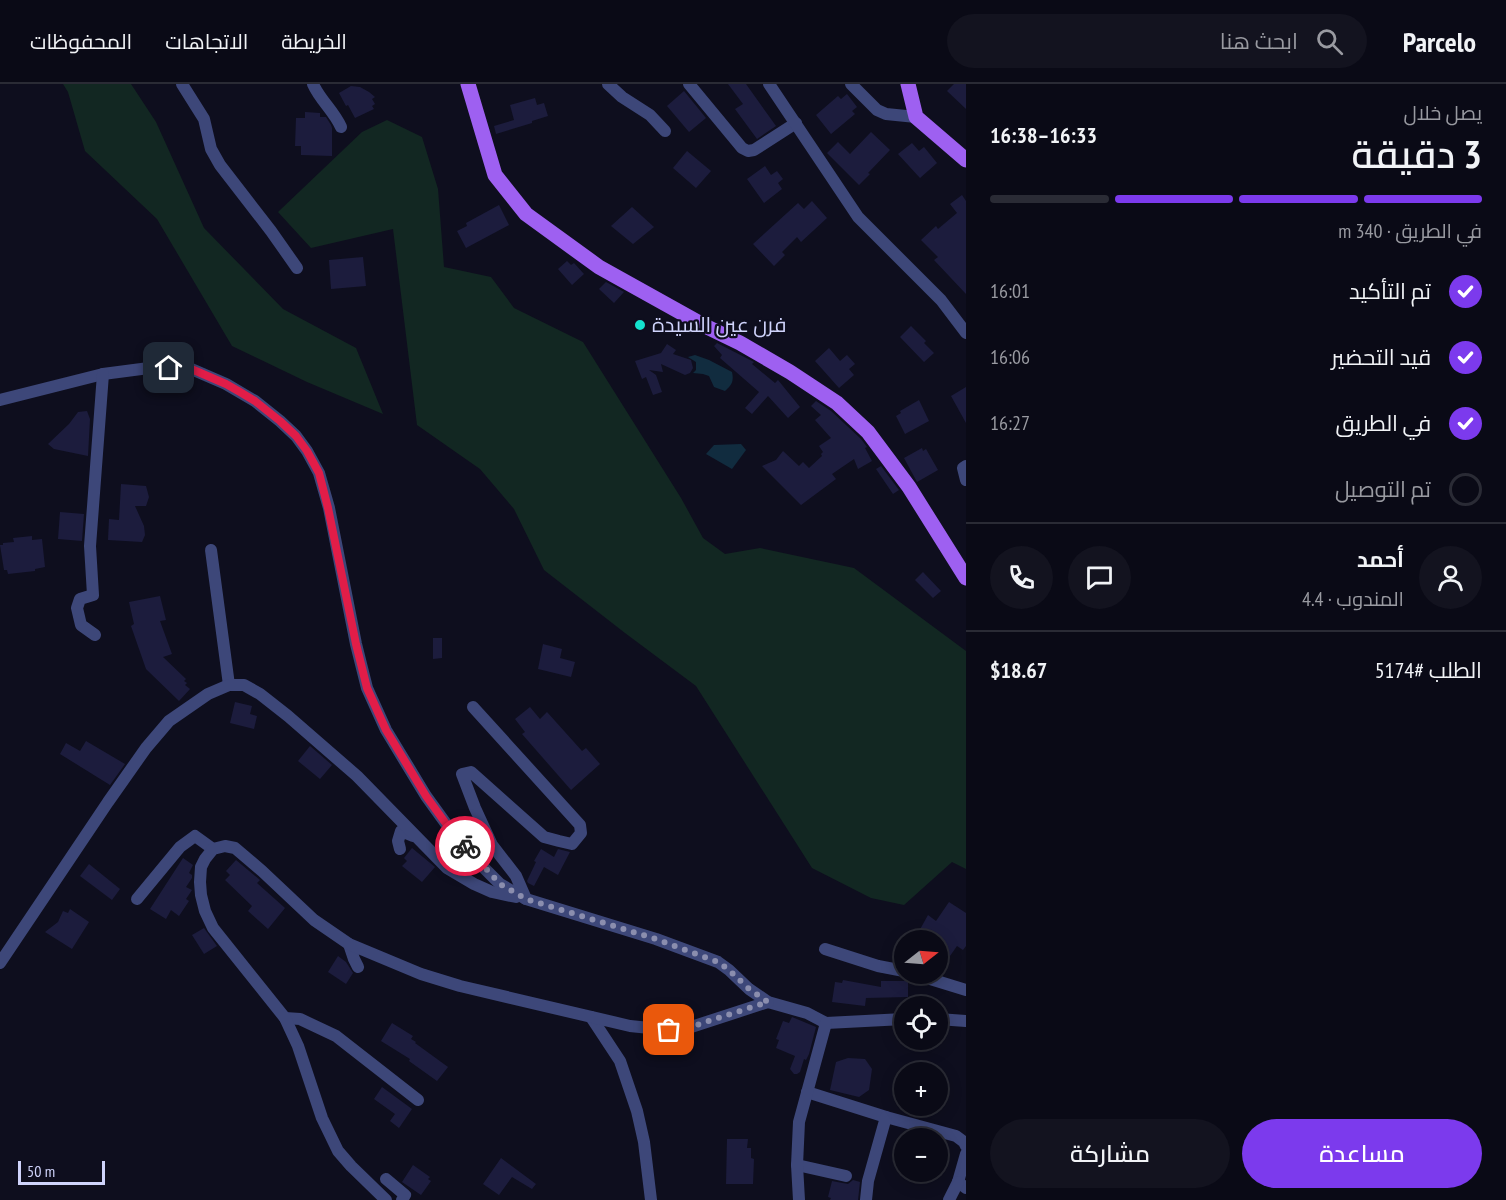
<!DOCTYPE html>
<html lang="ar">
<meta charset="utf-8">
<style>
:root{--surface:#0a0a16;--page:#13131f;--text:#f1f3f6;--muted:#999aa1;--line:#2a2b35;--accent:#7c3aed}
body{margin:0;font-family:"PT Sans Narrow",Cairo,sans-serif;background:var(--page);color:var(--text);direction:rtl;height:100vh;display:flex;flex-direction:column;font-size:22px;white-space:nowrap}
*{box-sizing:border-box;margin:0}
p{font-size:20px;color:var(--muted)}
.icon{flex:none;width:33px;height:33px;fill:none;stroke:currentColor;stroke-width:2;stroke-linecap:round;stroke-linejoin:round}
.map{position:relative;flex:1;overflow:hidden;direction:ltr}
.drawer{display:flex;flex-direction:column;background:var(--surface);width:540px}
.drawer>*{flex:none}
.needle{width:39px;rotate:73deg}
.buttons{position:absolute;left:894px;top:846px;display:grid;gap:12px}
.buttons a{display:grid;place-items:center;width:54px;height:54px;border-radius:50%;background:var(--surface);box-shadow:0 3px 15px #0003,0 0 0 2px var(--line);font-size:30px}
.scale{position:absolute;left:18px;bottom:15px;width:87px;box-sizing:border-box;padding-left:6px;border:3px solid #cfd3fb;border-top:0;font-size:16px;line-height:21px;white-space:nowrap;color:#cfd3fb;-webkit-text-stroke:4px #0e0e1e;paint-order:stroke}
.pin{position:absolute;display:grid;place-items:center;width:51px;height:51px;color:#fff;margin:-26px;border-radius:12px;box-shadow:0 3px 9px #0006}
.courier{position:absolute;display:grid;place-items:center;width:60px;height:60px;margin:-30px;border:4px solid #e11d48;border-radius:50%;background:#fff;color:#222;box-shadow:0 2px 8px #0007}
.summary em{font-style:normal;font-weight:600}
.summary div{display:flex;flex-direction:column-reverse}
.summary{display:flex;align-items:center;justify-content:space-between;height:102px;padding:0 24px}
h1{font-size:39px;font-weight:600;line-height:45px}
.bar{display:grid;grid-template-columns:repeat(4,1fr);gap:9px 6px;align-content:center;height:72px;padding:0 24px}
.bar i{height:8px;border-radius:4px;background:var(--line)}
.bar .current{background:var(--accent)}
.bar p{grid-column:span 4}
.line{display:flex;align-items:center;gap:15px;padding:0 24px;border-top:2px solid var(--line)}
.line div{flex:1}
.round{display:grid;place-items:center;flex:none;width:63px;height:63px;border-radius:32px;background:var(--page)}
ol{padding:0 24px;list-style:none}
li{display:flex;align-items:center;gap:18px;height:66px}
li p{margin-inline-start:auto}
li .icon{padding:6px;border-radius:50%;background:var(--accent);color:#fff;stroke-width:4}
li:last-child{color:var(--muted)}
li i{width:33px;height:33px;border:3px solid var(--line);border-radius:50%}
.primary-button{display:flex;gap:12px;margin-top:auto;padding:12px 24px}
.primary-button a{flex:1;height:69px;border-radius:36px;background:var(--accent);color:#fff;font-size:24px;font-weight:600;line-height:69px;text-align:center}
.primary-button a+a{background:var(--page);color:var(--text)}
header{display:flex;align-items:center;gap:36px;box-sizing:border-box;height:84px;padding:0 30px;background:var(--surface);border-bottom:2px solid var(--line)}
header strong{font-size:28px}
nav{display:flex;gap:33px;margin-inline-start:auto;font-size:21px}
.search{width:420px;height:54px;background:var(--page);display:flex;align-items:center;gap:15px;box-sizing:border-box;padding:0 21px;border-radius:33px;color:var(--muted);font-size:22px}
main{display:flex;flex:1;min-height:0}
.map>svg:first-child{display:block}
.green{fill:#122722}
.water{fill:#112c3f}
.building{fill:#1c1c3d}
.lines{fill:none;stroke-linecap:round;stroke-linejoin:round}
.minor{stroke:#3d4779;stroke-width:12}
.major{stroke:#9e60f1;stroke-width:15}
.done{stroke:#8b8eae;stroke-width:6;stroke-dasharray:0 10.8}
.route{stroke:#e11d48;stroke-width:8}
.poi-dot{fill:#14e2ce;stroke:#0e0e1e;stroke-width:2}
.labels{text-anchor:middle;stroke-width:4.5;stroke-linejoin:round;paint-order:stroke}
.poi-label{font-size:21px;fill:#cfd3fb;stroke:#0e0e1e;text-anchor:start}
</style>
<header>
<strong>Parcelo</strong>
<div class="search"><svg class="icon" aria-label="search" viewBox="0 0 24 24"><circle cx="10" cy="10" r="6"/><path d="M15 15l6 6"/></svg>ابحث هنا</div>
<nav><a>الخريطة</a><a>الاتجاهات</a><a>المحفوظات</a></nav>
</header>
<main>
<section class="drawer">
<div class="summary"><div><h1>3 دقيقة</h1><p>يصل خلال</p></div><em>16:33–16:38</em></div>
<div class="bar"><i class="current"></i><i class="current"></i><i class="current"></i><i></i><p>في الطريق · 340 m</p></div>
<ol>
<li><svg class="icon" aria-label="check" viewBox="0 0 24 24"><path d="M5 12l5 5 9-10"/></svg>تم التأكيد<p>16:01</p></li>
<li><svg class="icon" aria-label="check" viewBox="0 0 24 24"><path d="M5 12l5 5 9-10"/></svg>قيد التحضير<p>16:06</p></li>
<li><svg class="icon" aria-label="check" viewBox="0 0 24 24"><path d="M5 12l5 5 9-10"/></svg>في الطريق<p>16:27</p></li>
<li><i></i>تم التوصيل</li>
</ol>
<div class="line" style="height:108px"><a class="round"><svg class="icon" aria-label="person" viewBox="0 0 24 24"><circle cx="12" cy="8" r="4"/><path d="M4 21q1-7 8-7t8 7"/></svg></a><div><b>أحمد</b><p>المندوب · 4.4</p></div><a class="round"><svg class="icon" aria-label="chat" viewBox="0 0 24 24"><path d="M4 5h16v11H9l-5 4z"/></svg></a><a class="round"><svg class="icon" aria-label="phone" viewBox="0 0 24 24"><path d="M5 4h4l2 5-3 2q2 4 5 5l2-3 5 2v4C11 20 4 13 5 4z"/></svg></a></div>
<div class="line" style="height:78px"><div>الطلب #5174</div><b>$18.67</b></div>
<div class="primary-button"><a>مساعدة</a><a>مشاركة</a></div>
</section>
<div class="map">
<svg width="966" height="1116" viewBox="0 0 966 1116">
<rect width="100%" height="100%" fill="#0e0e1e"/>
<g class="green">
<polygon points="63,0 131,0 156,38 204,144 283,225 356,264 383,330 307,298 232,262 157,135 85,67 68,8"/>
<polygon points="387,36 422,53 438,105 444,183 491,193 514,224 583,258 681,414 703,454 725,470 760,464 854,484 966,567 966,785 952,778 904,821 871,814 812,784 696,602 625,549 544,486 514,425 480,385 417,341 393,145 311,164 278,128 362,48"/>
</g>
<g class="water">
<path d="M695,271L709,276L732,288C734,297 732,301 725,307L714,303L709,292L703,290L693,289L696,286V278L688,273Z"/>
<polygon points="741,360 746,366 732,385 706,370 714,361"/>
</g>
<g class="building">
<polygon points="728,0 746,0 776,42 757,55 735,25 743,20"/>
<polygon points="954,0 966,0 966,25 947,7"/>
<polygon points="351,2 360,3 369,8 375,13 372,15 375,20 372,22 374,25 355,34 348,21 346,22 339,9"/>
<polygon points="684,7 706,34 689,48 667,22"/>
<polygon points="847,10 857,23 852,27 855,30 831,50 816,31 838,12 841,15"/>
<polygon points="535,14 537,21 544,19 548,32 532,37 532,39 496,50 494,42 514,36 510,21"/>
<polygon points="305,28 320,29 320,33 326,33 331,41 332,44 332,72 301,71 301,62 295,62 296,34 305,34"/>
<polygon points="871,48 890,66 868,89 870,90 859,101 827,69 838,58 850,70"/>
<polygon points="912,59 919,67 924,63 937,79 920,94 898,70"/>
<polygon points="687,67 711,87 696,104 673,84"/>
<polygon points="765,82 771,91 777,87 783,95 778,99 782,105 764,119 747,95"/>
<polygon points="962,111 966,117 966,210 934,176 938,173 921,156 936,142 938,145 957,129 950,120"/>
<polygon points="812,117 827,134 801,158 797,153 782,168 785,171 774,182 753,160 798,119 804,125"/>
<polygon points="499,121 509,141 466,164 457,147 467,142 466,139"/>
<polygon points="632,123 654,143 633,160 611,142"/>
<polygon points="363,173 366,202 331,205 329,176"/>
<polygon points="567,177 571,181 574,179 584,190 572,201 558,185"/>
<polygon points="606,198 624,208 614,219 599,205"/>
<polygon points="911,242 926,257 924,259 934,269 924,278 900,253"/>
<polygon points="717,259 754,278 752,280 775,299 778,296 800,323 788,334 768,312 752,330 745,324 759,308 720,274 722,271 714,262"/>
<polygon points="667,260 676,266 673,270 691,276 693,284 690,289 685,291 661,280 663,288 649,286 656,291 662,308 653,311 646,293 642,295 635,277 661,269"/>
<polygon points="829,264 840,277 847,271 855,280 849,285 854,291 839,304 815,277"/>
<polygon points="966,303 966,339 951,312"/>
<polygon points="919,316 929,337 905,350 896,332 901,329 900,327"/>
<polygon points="816,317 831,327 861,355 867,363 865,364 872,377 858,385 854,375 832,390 836,395 801,421 762,382 776,376 783,367 799,382 803,378 809,384 822,372 821,370 823,368 819,362 831,354 815,336 821,331 811,322"/>
<polygon points="87,327 90,335 88,372 54,365 48,360 69,340 78,328"/>
<polygon points="922,364 923,367 926,365 938,386 917,398 904,374"/>
<polygon points="881,382 899,406 893,410 876,385"/>
<polygon points="121,400 146,402 149,413 146,422 135,422 144,442 145,451 142,458 108,456 109,435 119,436"/>
<polygon points="60,428 84,430 82,457 58,455"/>
<polygon points="32,452 32,456 42,455 45,483 35,485 35,487 8,490 7,486 4,486 0,461 3,461 3,459 14,458 13,454"/>
<polygon points="923,488 941,507 933,514 915,496"/>
<polygon points="160,512 166,536 160,537 172,570 163,573 186,595 184,597 187,599 185,601 190,605 179,617 146,585 131,542 134,540 129,518"/>
<polygon points="433,554 442,554 442,574 433,575"/>
<polygon points="543,560 562,565 560,574 575,578 571,593 538,585"/>
<polygon points="235,618 252,622 250,630 257,632 254,645 230,639"/>
<polygon points="530,623 540,635 547,628 582,667 586,664 600,680 571,706 522,650 525,648 515,635"/>
<polygon points="86,657 125,680 110,701 60,670 66,659 80,667"/>
<polygon points="310,662 332,681 320,695 298,677"/>
<polygon points="412,764 435,783 422,798 402,782 407,777 404,774"/>
<polygon points="541,765 554,773 558,765 570,768 558,791 544,783 534,802 528,799 527,797 536,778 534,777"/>
<polygon points="183,774 193,781 189,789 192,791 192,794 186,803 192,806 186,815 189,817 179,832 171,826 166,835 150,825"/>
<polygon points="236,776 260,796 257,799 285,824 268,845 248,827 252,822 225,796 230,791 226,787"/>
<polygon points="89,780 120,805 112,816 80,792"/>
<polygon points="949,818 966,829 966,862 963,866 957,862 950,872 938,863 938,856 928,856 918,849 928,831 936,837"/>
<polygon points="70,825 89,838 72,865 45,848 58,838 63,827 68,829"/>
<polygon points="204,844 217,862 204,870 192,851"/>
<polygon points="338,872 346,878 353,889 346,900 328,888"/>
<polygon points="843,896 881,903 881,897 908,897 908,913 866,914 865,922 832,918 835,898 842,899"/>
<polygon points="792,933 816,943 809,970 806,976 804,975 800,988 797,990 794,990 790,985 795,972 776,964 779,956 776,955 783,937 789,939"/>
<polygon points="392,939 413,952 411,955 416,958 415,959 448,983 437,997 409,977 410,975 381,957"/>
<polygon points="848,974 865,975 872,985 869,1006 859,1013 830,1006 836,978"/>
<polygon points="382,1003 412,1025 399,1044 390,1037 395,1030 374,1015"/>
<polygon points="727,1055 748,1055 747,1064 751,1064 751,1074 754,1075 753,1100 726,1100"/>
<polygon points="501,1074 536,1100 532,1105 512,1093 499,1111 483,1100"/>
<polygon points="413,1081 430,1093 428,1095 431,1097 421,1111 402,1098"/>
<polygon points="853,1096 860,1098 858,1116 830,1116 831,1114 828,1113 832,1097 848,1100"/>
</g>
<g class="lines">
<g class="minor">
<polyline points="182,0 204,35 211,65 220,81 271,147 297,184"/>
<path d="M313,0C320,16 334,27 341,43"/>
<polyline points="608,0 622,13 650,31 665,47"/>
<polyline points="689,0 742,64 748,67 754,66 796,39"/>
<polyline points="769,0 858,133 941,216 966,249"/>
<polyline points="851,0 877,26 886,30 916,33"/>
<polyline points="0,316 103,290 149,284 189,284 226,300 255,317 280,337 296,352 307,367 319,389 329,424 356,560 367,604 386,646 426,712 452,748 482,782 500,800 526,815 656,855 718,878 729,886 749,905 768,918 807,929 826,939 904,935"/>
<polyline points="966,382 963,384 966,396"/>
<polyline points="211,466 229,601"/>
<polyline points="95,551 81,541 77,524 80,515 93,511 90,462 103,290"/>
<polyline points="473,623 580,741 581,749 572,760 559,757 544,753 471,688 462,690 475,724 492,761 516,792 526,815"/>
<polyline points="400,765 398,757 401,747 413,752"/>
<polyline points="137,815 180,763 195,752 213,765"/>
<polyline points="349,860 354,875 358,883"/>
<polyline points="825,865 878,882 904,887"/>
<polyline points="0,879 108,718 146,664 169,637 208,610 229,601 244,601 260,610 288,632 357,692 447,784 474,800 492,808 516,813"/>
<polyline points="914,890 966,906"/>
<polyline points="591,933 620,977 637,1027 644,1058 651,1116"/>
<polyline points="285,934 300,935 336,952 418,1016"/>
<polyline points="938,935 966,937"/>
<polyline points="807,1008 886,1033 956,1052 964,1058 966,1062"/>
<polyline points="966,1070 958,1098 966,1104"/>
<polyline points="797,1081 846,1092"/>
<polyline points="386,1095 405,1111 402,1116"/>
<polyline points="386,1116 351,1082 338,1067 322,1034 298,962 285,934 213,844 205,827 201,811 200,798 201,783 205,775 213,765 225,762 235,764 262,787 314,836 349,860 421,890 460,902 630,942 669,946 685,945 768,918"/>
<polyline points="799,1116 797,1081 799,1038 826,939"/>
<polyline points="866,1116 868,1097 886,1033"/>
<polyline points="949,1116 958,1098"/>
</g>
<g class="major">
<polyline points="468,0 495,91 526,130 599,183 705,242 740,259 790,288 837,319 868,348 909,403 966,494"/>
<polyline points="908,0 916,33 966,76"/>
</g>
</g>
<g class="lines">
<polyline class="done" points="465,762 500,800 526,815 656,855 718,878 729,886 749,905 768,918 684,945 669,946"/>
<polyline class="route" points="169,284 189,284 226,300 240,308 255,317 280,337 296,352 307,367 319,389 328,424 356,560 367,604 386,646 426,712 452,748 465,762"/>
</g>
<circle class="poi-dot" cx="640" cy="241" r="6"/>
<g class="labels">
<g class="poi-label">
<text x="652" y="248">فرن عين السيدة</text>
</g>
</g>
</svg>
<div class="buttons">
<a><svg class="needle" viewBox="-14 -14 28 28"><path d="M0-13l5 13h-10z" fill="#e53935"/><path d="M0 13l5-13h-10z" fill="#999aa1"/></svg></a>
<a><svg class="icon" aria-label="locate" viewBox="0 0 24 24"><circle cx="12" cy="12" r="6"/><path d="M12 2v4M12 18v4M2 12h4M18 12h4"/></svg></a>
<a>+</a>
<a>−</a>
</div>
<div class="scale">50 m</div>
<div class="pin" style="left:669px;top:946px;background:#ea580c"><svg class="icon" aria-label="bag" viewBox="0 0 24 24"><path d="M5 8h14l-1 12H6zM9 8a3 3 0 0 1 6 0"/></svg></div>
<div class="pin" style="left:169px;top:284px;background:#1f2937"><svg class="icon" aria-label="home" viewBox="0 0 24 24"><path d="M3 11l9-7 9 7M6 9v11h12V9"/></svg></div>
<div class="courier" style="left:465px;top:762px"><svg class="icon" aria-label="bike" viewBox="0 0 24 24"><circle cx="6" cy="16" r="4"/><circle cx="18" cy="16" r="4"/><path d="M6 16l4-8h5l3 8M10 8l3 8H6M13 5h3"/></svg></div>
</div>
</main>
